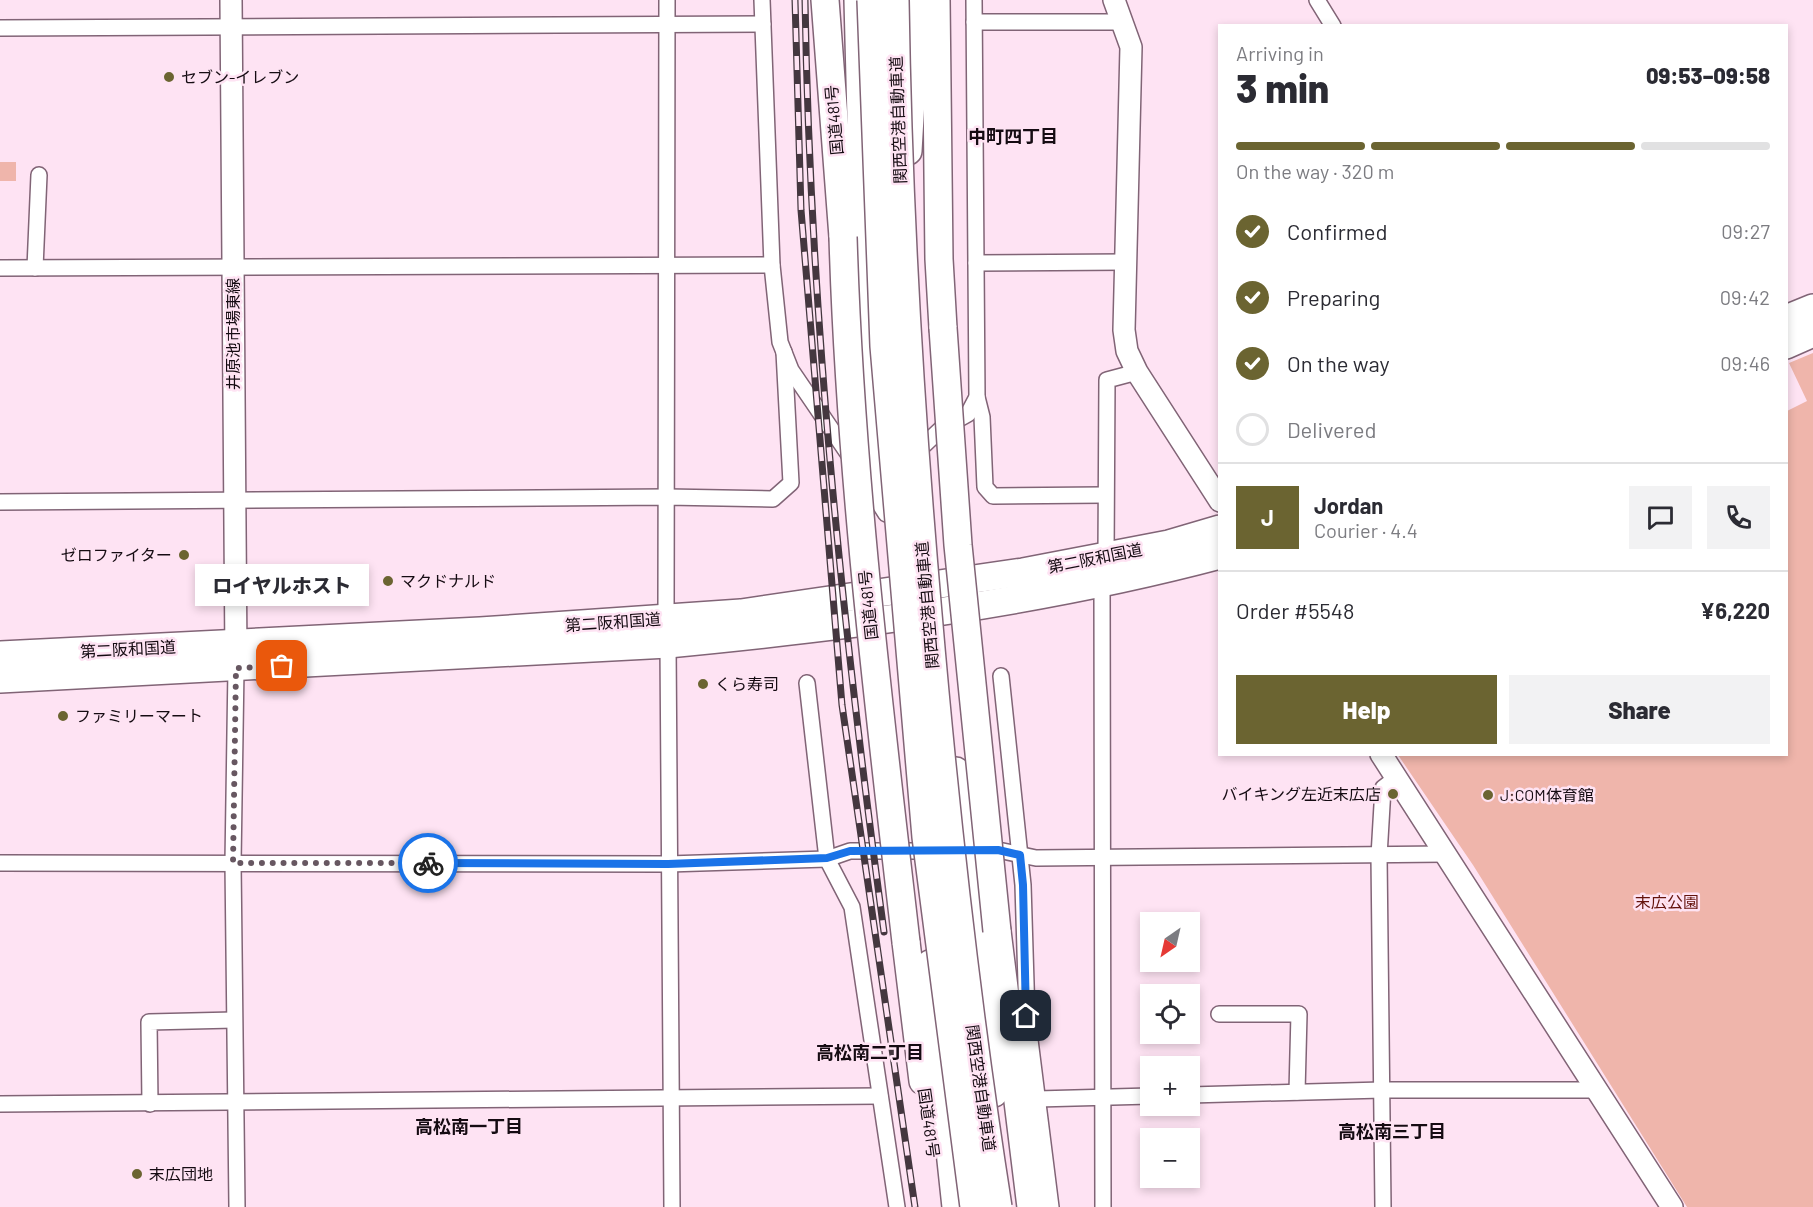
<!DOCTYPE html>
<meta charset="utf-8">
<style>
:root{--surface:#fff;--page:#f2f2f3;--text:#2b2b33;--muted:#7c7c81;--line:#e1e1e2;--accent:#6b6431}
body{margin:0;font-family:Barlow,"Noto Sans JP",sans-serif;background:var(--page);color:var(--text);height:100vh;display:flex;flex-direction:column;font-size:22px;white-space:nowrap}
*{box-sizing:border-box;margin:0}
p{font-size:20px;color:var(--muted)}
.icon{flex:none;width:33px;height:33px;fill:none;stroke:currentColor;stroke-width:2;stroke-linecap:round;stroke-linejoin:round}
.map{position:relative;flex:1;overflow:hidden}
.side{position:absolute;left:1218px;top:24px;width:570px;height:732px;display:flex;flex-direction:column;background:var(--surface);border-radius:0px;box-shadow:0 3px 9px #0003}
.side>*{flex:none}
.needle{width:39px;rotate:214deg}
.tools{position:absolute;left:1140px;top:912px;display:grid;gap:12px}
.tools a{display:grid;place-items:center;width:60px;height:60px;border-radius:0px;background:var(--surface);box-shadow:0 3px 9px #0003;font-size:30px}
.pin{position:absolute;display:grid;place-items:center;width:51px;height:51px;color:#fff;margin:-26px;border-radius:12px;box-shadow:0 3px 9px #0006}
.courier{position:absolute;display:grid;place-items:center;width:60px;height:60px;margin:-30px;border:4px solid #1a73e8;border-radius:50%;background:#fff;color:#222;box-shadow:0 2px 8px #0007}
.bubble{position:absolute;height:42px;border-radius:0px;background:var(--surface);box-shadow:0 3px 9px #0003;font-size:20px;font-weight:800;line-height:42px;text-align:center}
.overview em{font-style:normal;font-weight:800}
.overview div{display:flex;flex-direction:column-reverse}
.overview{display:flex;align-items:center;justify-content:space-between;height:102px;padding:0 18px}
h1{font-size:39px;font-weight:800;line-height:45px}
.bar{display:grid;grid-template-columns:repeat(4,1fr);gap:9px 6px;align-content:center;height:72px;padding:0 18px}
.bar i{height:8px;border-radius:4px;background:var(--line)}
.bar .on{background:var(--accent)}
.bar p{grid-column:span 4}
.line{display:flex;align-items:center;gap:15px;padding:0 18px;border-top:2px solid var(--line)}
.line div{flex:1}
.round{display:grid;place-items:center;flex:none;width:63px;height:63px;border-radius:0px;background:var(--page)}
ol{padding:0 18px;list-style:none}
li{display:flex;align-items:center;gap:18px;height:66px}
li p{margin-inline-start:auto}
li .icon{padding:6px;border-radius:50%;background:var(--accent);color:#fff;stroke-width:4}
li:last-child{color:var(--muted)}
li i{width:33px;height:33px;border:3px solid var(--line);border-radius:50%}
.button{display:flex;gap:12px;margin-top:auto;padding:12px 18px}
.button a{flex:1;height:69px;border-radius:0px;background:var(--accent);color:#fff;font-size:24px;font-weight:800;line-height:69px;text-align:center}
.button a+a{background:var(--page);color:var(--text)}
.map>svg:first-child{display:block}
.green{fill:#efb5ab}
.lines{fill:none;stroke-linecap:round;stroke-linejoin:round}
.street-casing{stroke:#816476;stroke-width:18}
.secondary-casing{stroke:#816476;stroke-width:24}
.highway-casing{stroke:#816476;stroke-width:30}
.street{stroke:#fff;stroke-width:15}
.secondary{stroke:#fff;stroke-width:21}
.highway{stroke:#fff;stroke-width:27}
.rail-casing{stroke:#44373f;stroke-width:7}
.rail{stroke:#fee3f3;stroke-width:4.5;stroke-dasharray:14;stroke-linecap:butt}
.highway-bridge-casing{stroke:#816476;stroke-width:30;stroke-linecap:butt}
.highway-bridge{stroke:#fff;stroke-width:27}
.done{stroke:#675761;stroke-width:6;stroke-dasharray:0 10.8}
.route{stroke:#1a73e8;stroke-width:8}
.poi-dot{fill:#6b6431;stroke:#fee3f3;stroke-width:2}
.labels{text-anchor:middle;stroke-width:5;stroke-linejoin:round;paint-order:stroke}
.poi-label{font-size:16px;fill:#150b12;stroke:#fee3f3;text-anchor:start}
.street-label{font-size:16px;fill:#150b12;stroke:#fee3f3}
.park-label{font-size:16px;fill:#64130c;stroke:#fee3f3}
.neighbourhood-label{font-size:18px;font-weight:bold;fill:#150b12;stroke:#fee3f3}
</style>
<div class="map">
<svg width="1813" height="1207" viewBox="0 0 1813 1207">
<rect width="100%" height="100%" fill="#fee3f3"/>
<g class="green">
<rect x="0" y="162" width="16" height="19"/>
<polygon points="1813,353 1813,1207 1687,1207 1473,865 1398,755 1786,754 1787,411 1807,401 1789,363"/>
</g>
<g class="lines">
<g class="street-casing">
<g id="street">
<polyline points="762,0 772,265 780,342 791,370 851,458"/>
<polyline points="1317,0 1333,26"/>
<polyline points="974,22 1123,22"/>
<polyline points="0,28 763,24"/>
<polyline points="976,263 1126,262"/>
<polyline points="0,268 772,265"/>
<polyline points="35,268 39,175"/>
<polyline points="977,397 982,417 985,487 993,496 1104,495"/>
<polyline points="923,446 941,429 968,414 977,397 974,0"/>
<polyline points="865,481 886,514"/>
<polyline points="0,502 667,497 773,499 791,483 784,352"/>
<polyline points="1106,557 1107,380 1137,372"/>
<polyline points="1102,583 1103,1207"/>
<polyline points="666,619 667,0"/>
<polyline points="668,644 672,1207"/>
<polyline points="236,668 233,863 237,1207"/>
<polyline points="1001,676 1023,885 1027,1016 1051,1207"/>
<polyline points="807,683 827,859 852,907 897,1207"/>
<polyline points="984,850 998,850 1036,858 1445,854"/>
<polyline points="0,863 668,864 827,859 850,851 933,851"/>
<polyline points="1219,1014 1299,1014 1297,1092"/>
<polyline points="1190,1095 1382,1090 1597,1090"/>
<polyline points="1037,1099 1150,1096"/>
<polyline points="0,1104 880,1096"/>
<polyline points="150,1104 149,1022 234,1020"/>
<polyline points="1383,1207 1379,856 1383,788 1396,778"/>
</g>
</g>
<g class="secondary-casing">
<g id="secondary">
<polyline points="231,0 236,659"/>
<polyline points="1114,0 1131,47 1124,330 1127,351 1137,372 1220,501"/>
<polyline points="1381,754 1672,1207"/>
</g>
</g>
<g class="highway-casing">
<g id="highway">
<polyline points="825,0 843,237"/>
<polyline points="858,0 866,314 883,487"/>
<polyline points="936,0 939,259 943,328"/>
<polyline points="908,151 917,0"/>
<polyline points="1786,319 1813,308"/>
<polyline points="1786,345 1813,333"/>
<polyline points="0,655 480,631 741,613 1023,572 1169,544 1220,529"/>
<path d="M0,679L668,644C854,626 1039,603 1220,555"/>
<polyline points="956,771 994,1093"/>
<polyline points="997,931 1031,1207"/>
<polyline points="906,942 923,1081"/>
<polyline points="930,964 956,1207"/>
</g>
</g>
<use href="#street" class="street"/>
<use href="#secondary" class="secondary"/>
<use href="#highway" class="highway"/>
<g class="rail-casing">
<g id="rail">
<polyline points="795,0 801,210 842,705 915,1207"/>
<path d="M805,0C810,312 842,623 884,932"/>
</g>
</g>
<use href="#rail" class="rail"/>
<g class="highway-bridge-casing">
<g id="highway-bridge">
<polyline points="871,0 884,346 926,837 974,1207"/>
<path d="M895,0C898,205 910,410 928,614C945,812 967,1011 998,1207"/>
<path d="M843,237C850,473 879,708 906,942"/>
<polyline points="943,328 958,545 997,931"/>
</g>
</g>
<use href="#highway-bridge" class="highway-bridge"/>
</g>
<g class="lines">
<polyline class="done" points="282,666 236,668 233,863 428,863"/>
<polyline class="route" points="428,863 668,864 827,858 850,851 998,850 1020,855 1023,885 1026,1016"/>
</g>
<g class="poi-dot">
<circle cx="169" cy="77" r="6"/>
<circle cx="184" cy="555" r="6"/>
<circle cx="388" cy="581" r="6"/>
<circle cx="703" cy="684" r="6"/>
<circle cx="63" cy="716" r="6"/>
<circle cx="1393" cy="794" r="6"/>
<circle cx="1488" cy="795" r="6"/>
<circle cx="137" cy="1174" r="6"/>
</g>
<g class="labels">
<g class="poi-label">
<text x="181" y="83">セブン-イレブン</text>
<text x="172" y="561" text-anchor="end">ゼロファイター</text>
<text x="400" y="587">マクドナルド</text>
<text x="715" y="690">くら寿司</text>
<text x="75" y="722">ファミリーマート</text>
<text x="1381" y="800" text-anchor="end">バイキング左近末広店</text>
<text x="1500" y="801">J:COM体育館</text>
<text x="149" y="1180">末広団地</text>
</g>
<g class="street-label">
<text transform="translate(834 120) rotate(-95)" y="6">国道481号</text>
<text transform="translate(898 120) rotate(-92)" y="6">関西空港自動車道</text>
<text transform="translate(233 334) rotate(-90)" y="6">井原池市場東線</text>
<text transform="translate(1095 558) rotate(-11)" y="6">第二阪和国道</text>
<text transform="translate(868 605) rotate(-96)" y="6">国道481号</text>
<text transform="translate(927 605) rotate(-95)" y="6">関西空港自動車道</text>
<text transform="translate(613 622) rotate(-4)" y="6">第二阪和国道</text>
<text transform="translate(128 649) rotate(-3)" y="6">第二阪和国道</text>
<text transform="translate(981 1088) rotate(82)" y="6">関西空港自動車道</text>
<text transform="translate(929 1123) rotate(82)" y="6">国道481号</text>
</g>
<g class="park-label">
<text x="1667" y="908">末広公園</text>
</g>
<g class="neighbourhood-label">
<text x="1013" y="143">中町四丁目</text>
<text x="870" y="1059">高松南二丁目</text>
<text x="469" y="1133">高松南一丁目</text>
<text x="1392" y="1138">高松南三丁目</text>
</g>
</g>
</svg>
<div class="tools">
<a><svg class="needle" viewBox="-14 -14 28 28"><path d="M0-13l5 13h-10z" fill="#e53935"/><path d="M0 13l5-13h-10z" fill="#7c7c81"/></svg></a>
<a><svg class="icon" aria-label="locate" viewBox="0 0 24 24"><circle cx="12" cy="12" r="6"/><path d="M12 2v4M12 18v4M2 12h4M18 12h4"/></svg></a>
<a>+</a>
<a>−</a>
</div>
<div class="pin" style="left:282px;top:666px;background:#ea580c"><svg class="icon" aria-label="bag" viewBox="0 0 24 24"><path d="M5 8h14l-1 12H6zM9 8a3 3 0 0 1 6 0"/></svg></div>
<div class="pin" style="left:1026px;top:1016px;background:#1f2937"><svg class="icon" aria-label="home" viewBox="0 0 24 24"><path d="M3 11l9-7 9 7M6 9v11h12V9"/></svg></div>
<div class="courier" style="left:428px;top:863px"><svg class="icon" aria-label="bike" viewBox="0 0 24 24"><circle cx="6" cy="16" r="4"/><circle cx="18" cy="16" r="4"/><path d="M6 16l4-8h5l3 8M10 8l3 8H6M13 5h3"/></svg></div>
<div class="bubble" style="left:195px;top:564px;width:174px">ロイヤルホスト</div>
<section class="side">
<div class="overview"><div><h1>3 min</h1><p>Arriving in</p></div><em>09:53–09:58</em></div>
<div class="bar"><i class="on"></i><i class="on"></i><i class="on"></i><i></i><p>On the way · 320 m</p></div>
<ol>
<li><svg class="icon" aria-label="check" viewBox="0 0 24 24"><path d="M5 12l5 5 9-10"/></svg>Confirmed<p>09:27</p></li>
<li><svg class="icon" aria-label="check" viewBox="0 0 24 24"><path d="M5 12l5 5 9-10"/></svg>Preparing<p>09:42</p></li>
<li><svg class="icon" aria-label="check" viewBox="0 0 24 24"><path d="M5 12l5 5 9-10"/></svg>On the way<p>09:46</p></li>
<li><i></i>Delivered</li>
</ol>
<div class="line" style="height:108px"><b class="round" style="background:var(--accent);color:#fff">J</b><div><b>Jordan</b><p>Courier · 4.4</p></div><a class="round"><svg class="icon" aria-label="chat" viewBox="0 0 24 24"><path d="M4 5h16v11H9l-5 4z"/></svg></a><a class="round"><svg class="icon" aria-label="phone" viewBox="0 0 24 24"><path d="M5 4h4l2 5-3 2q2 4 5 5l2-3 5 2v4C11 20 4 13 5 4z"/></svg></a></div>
<div class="line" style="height:78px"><div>Order #5548</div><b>¥6,220</b></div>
<div class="button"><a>Help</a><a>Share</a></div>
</section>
</div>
